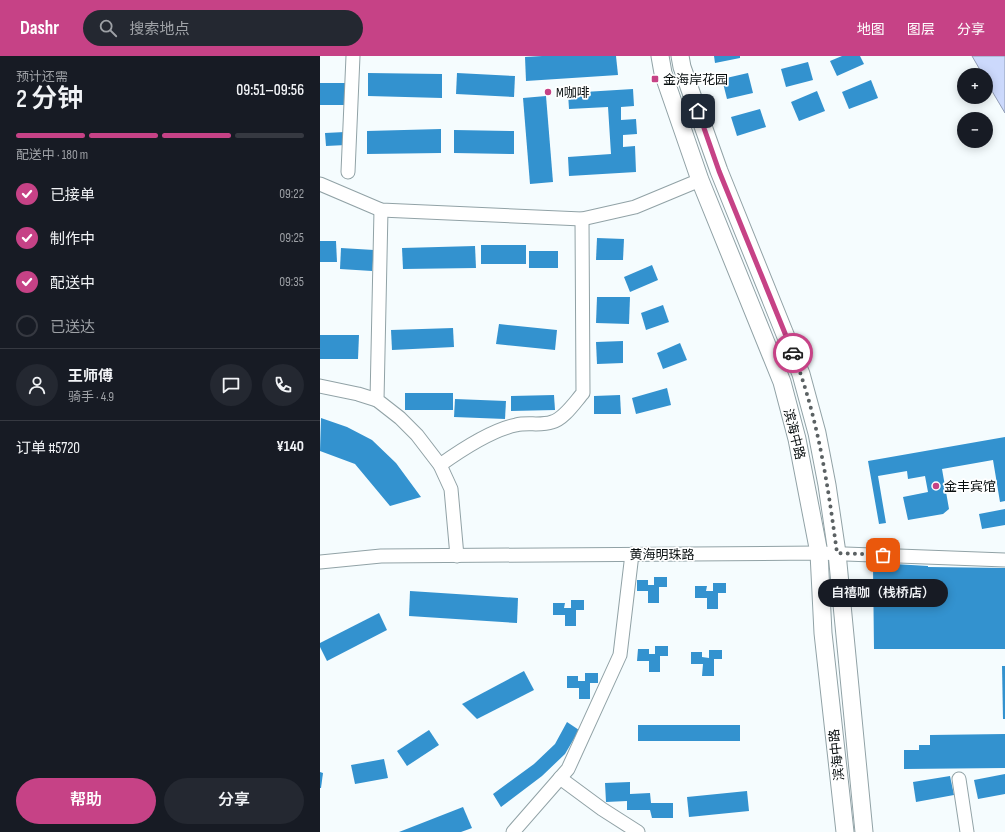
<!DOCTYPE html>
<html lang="zh">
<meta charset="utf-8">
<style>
:root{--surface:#171b24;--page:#242831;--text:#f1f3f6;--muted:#9ea1a6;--line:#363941;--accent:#c64286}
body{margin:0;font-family:"Sofia Sans Condensed","Noto Sans SC",sans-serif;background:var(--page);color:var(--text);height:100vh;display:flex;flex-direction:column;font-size:15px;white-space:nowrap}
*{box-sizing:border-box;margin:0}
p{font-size:13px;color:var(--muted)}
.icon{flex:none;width:22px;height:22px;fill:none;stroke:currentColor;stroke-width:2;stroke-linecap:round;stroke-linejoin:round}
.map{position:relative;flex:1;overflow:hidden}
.details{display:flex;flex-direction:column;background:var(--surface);width:320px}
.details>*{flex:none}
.buttons{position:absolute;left:637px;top:12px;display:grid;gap:8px}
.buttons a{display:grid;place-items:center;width:36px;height:36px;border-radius:50%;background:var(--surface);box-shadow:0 2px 10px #0003;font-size:20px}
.pin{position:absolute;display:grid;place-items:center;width:34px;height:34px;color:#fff;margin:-17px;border-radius:8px;box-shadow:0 2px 6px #0006}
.courier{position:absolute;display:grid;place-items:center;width:40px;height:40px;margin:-20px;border:3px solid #c64286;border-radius:50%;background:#fff;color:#222;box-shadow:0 1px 5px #0007}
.bubble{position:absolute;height:28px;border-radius:14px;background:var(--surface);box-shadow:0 2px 10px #0003;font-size:13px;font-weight:600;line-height:28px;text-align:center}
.summary em{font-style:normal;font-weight:600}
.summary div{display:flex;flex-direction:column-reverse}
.summary{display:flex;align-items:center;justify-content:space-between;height:68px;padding:0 16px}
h1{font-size:26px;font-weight:600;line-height:30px}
.bar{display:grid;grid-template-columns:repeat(4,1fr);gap:6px 4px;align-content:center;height:48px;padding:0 16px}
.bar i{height:5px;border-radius:3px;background:var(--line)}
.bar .active{background:var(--accent)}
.bar p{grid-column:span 4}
.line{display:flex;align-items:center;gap:10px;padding:0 16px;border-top:1px solid var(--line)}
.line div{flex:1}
.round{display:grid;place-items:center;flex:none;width:42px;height:42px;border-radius:21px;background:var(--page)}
ol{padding:0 16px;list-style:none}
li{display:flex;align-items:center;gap:12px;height:44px}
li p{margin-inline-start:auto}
li .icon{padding:4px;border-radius:50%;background:var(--accent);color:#fff;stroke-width:4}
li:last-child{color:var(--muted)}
li i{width:22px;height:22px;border:2px solid var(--line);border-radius:50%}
.cta{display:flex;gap:8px;margin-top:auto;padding:8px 16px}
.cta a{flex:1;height:46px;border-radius:24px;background:var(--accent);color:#fff;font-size:16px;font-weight:600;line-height:46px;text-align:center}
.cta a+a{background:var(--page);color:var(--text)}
header{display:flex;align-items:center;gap:24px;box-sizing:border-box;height:56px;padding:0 20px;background:var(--accent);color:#fff}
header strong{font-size:19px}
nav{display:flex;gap:22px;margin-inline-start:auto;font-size:14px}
.search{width:280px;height:36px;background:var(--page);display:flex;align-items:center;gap:10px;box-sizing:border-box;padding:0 14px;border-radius:22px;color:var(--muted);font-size:15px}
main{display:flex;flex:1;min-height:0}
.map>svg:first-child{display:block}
.water{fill:#ccd9fc;stroke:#919cb5}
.building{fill:#3392cf}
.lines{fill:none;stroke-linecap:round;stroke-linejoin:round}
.minor-casing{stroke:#91a2a6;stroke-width:15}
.major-casing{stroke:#91a2a6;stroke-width:19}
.minor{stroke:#fff;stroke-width:13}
.major{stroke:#fff;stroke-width:17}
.done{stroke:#5b6163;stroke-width:4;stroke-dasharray:0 7.2}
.route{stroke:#c64286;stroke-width:5}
.poi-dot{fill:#c64286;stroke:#fff;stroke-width:1.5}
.labels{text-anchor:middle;stroke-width:3.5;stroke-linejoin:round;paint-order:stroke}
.poi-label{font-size:13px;fill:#080e0f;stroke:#fff;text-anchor:start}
.street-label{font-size:13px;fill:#080e0f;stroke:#fff}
</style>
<header>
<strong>Dashr</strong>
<div class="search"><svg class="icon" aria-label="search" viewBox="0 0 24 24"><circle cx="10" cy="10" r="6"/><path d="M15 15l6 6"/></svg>搜索地点</div>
<nav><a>地图</a><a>图层</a><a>分享</a></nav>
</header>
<main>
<section class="details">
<div class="summary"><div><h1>2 分钟</h1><p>预计还需</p></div><em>09:51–09:56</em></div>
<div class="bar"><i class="active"></i><i class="active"></i><i class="active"></i><i></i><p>配送中 · 180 m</p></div>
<ol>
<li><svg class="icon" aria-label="check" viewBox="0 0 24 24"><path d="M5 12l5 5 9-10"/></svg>已接单<p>09:22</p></li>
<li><svg class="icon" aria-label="check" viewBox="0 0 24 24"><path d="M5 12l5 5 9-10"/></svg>制作中<p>09:25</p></li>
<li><svg class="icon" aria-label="check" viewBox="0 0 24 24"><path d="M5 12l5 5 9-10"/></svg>配送中<p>09:35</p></li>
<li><i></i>已送达</li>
</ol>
<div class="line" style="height:72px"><a class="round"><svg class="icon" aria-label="person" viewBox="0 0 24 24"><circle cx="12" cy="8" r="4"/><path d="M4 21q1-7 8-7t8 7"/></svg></a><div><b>王师傅</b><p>骑手 · 4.9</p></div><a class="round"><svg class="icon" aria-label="chat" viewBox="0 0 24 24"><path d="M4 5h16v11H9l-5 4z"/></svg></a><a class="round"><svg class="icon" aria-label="phone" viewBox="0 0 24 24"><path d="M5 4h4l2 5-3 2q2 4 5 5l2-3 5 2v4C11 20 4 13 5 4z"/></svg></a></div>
<div class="line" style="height:52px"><div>订单 #5720</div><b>¥140</b></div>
<div class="cta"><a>帮助</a><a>分享</a></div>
</section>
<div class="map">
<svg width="685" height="776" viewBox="0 0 685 776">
<rect width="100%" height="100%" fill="#f5fcfe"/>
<polygon class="water" points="652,0 685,0 685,57 666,25 666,19 663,19"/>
<g class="building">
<polygon points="222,0 296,0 298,19 206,25 205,1"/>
<polygon points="394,0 420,0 420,2 395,7"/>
<polygon points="522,0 540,0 544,8 517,20 510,5"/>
<polygon points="488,6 493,24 466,31 461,13"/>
<polygon points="48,17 122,18 122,42 48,40"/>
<polygon points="137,17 195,20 194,41 136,38"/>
<polygon points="428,17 433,37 407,43 402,23"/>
<polygon points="551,24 558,42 529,53 522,36"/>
<rect x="0" y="27" width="26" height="22"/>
<polygon points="313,33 314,50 301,51 301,64 316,63 317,78 303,79 303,91 315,90 316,116 249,120 248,101 291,98 288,51 249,53 248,37"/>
<polygon points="497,35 505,55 479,65 471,46"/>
<polygon points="226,40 233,126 210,128 203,42"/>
<polygon points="440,53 446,71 417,80 411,61"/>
<polygon points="121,73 121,97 47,98 47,75"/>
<polygon points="134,74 194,75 194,98 134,97"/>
<polygon points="25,76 26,89 6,90 5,77"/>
<polygon points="277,182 304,183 303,204 276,204"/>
<polygon points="0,185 16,185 17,206 0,206"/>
<rect x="161" y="189" width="45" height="19"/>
<polygon points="155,190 156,212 83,213 82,192"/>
<polygon points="21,192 54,194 52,215 20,213"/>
<rect x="209" y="195" width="29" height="17"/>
<polygon points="332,209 338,224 310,236 304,221"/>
<polygon points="277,241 310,241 309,268 276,267"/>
<polygon points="343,249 349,266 326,274 321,257"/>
<polygon points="179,268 237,274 235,294 176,288"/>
<polygon points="133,272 134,291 72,294 71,274"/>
<polygon points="0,279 39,279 38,303 0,303"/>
<polygon points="303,285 303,307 277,308 276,286"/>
<polygon points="360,287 367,304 343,313 337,297"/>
<polygon points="347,332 351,349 316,358 312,342"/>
<rect x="85" y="337" width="48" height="17"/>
<polygon points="234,339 235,354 191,355 191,340"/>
<polygon points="300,339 301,358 274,358 274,340"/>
<polygon points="135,343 186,345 185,363 134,361"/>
<polygon points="1,362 27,371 52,384 76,407 101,441 70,450 35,408 0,395"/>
<polygon points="685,381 685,445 680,446 673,404 622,413 629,453 623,458 588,464 583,441 608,436 605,420 588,423 587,415 558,420 566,467 559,468 548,405"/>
<polygon points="685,453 685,469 662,473 659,458"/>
<polygon points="574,508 608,510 608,511 685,512 685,593 554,593 553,511 574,511"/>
<polygon points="334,521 347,521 347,531 339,531 339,547 328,547 328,535 317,535 317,524 328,524 328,529 334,529"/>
<polygon points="393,527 406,527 406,537 398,537 398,553 387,553 387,542 375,542 375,530 387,530 386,535 393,535"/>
<polygon points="90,535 198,542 197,567 89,560"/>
<polygon points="251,544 264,544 264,554 256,554 256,570 245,570 245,559 233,559 233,547 245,547 244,552 251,552"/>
<polygon points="59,557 67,574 7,605 0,591 0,587"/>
<polygon points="335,590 348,590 348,600 340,600 340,616 329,616 329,605 317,605 318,593 329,593 329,598 335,598"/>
<polygon points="389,594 402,594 402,603 394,603 394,620 382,620 383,608 371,608 371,596 382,596 382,601 389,602"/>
<polygon points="682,610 685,610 685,663 683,663"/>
<polygon points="204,615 214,634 157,663 142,648"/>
<polygon points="265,617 278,617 278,627 270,627 270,643 259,643 259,632 247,632 247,620 258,620 258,625 265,625"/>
<polygon points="247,666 259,674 245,698 222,720 181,751 173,738 214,708 235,688"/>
<rect x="318" y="669" width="102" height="16"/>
<polygon points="109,674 119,689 87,710 77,695"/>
<polygon points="685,678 685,712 584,713 584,694 599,694 599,689 610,689 610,679"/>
<polygon points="64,703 68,722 35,728 31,709"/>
<polygon points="0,716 3,717 1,732 0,732"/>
<polygon points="685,718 685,738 658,743 654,724"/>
<polygon points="630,720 634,739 596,746 593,726"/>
<polygon points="310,726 310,738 330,737 331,747 353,747 353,762 332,762 330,754 307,754 307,745 286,746 285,727"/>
<polygon points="427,735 429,755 369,761 367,741"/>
<polygon points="143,751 152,772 141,776 79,776"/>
</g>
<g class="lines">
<g class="minor-casing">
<g id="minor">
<polyline points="28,116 33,0"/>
<polyline points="0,128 61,154 262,163 315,151 380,124"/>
<polyline points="61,154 57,344 80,362 97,379 120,409 131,433 137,500"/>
<polyline points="0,330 38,338 57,344"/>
<path d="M120,409C141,394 171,374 196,369C207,366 221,370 232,366C244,363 255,346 263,337L262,163"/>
<polyline points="0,506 61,500 499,497 685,504"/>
<polyline points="240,722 282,753 318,776"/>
<polyline points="639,723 647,776"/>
<polyline points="193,776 248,713 300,599 312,498"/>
</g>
</g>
<g class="major-casing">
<g id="major">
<polyline points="340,0 343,17 380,124 462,326 477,383 499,497 503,577 525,776"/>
<polyline points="360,0 362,11 399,115 481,318 497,377 507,429 517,497 544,776"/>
</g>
</g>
<use href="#minor" class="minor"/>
<use href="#major" class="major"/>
</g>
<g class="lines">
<path class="done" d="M473,297C498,361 508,430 517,497L563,499"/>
<polyline class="route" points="378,55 399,115 473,297"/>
</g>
<g class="poi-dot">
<rect x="331" y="19" width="8" height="8" rx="2"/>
<circle cx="228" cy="36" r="4"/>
<circle cx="616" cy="430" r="4"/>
</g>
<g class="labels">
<g class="poi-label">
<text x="343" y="28">金海岸花园</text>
<text x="236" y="41">M咖啡</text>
<text x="624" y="435">金丰宾馆</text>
</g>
<g class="street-label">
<text transform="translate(475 378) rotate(76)" y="5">滨海中路</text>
<text x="342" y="503">黄海明珠路</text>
<text transform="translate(516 699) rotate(-96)" y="5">滨海中路</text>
</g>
</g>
</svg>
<div class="buttons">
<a>+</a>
<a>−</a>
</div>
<div class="pin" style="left:563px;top:499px;background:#ea580c"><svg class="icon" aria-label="bag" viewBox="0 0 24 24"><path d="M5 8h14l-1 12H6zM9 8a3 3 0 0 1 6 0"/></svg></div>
<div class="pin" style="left:378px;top:55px;background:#1f2937"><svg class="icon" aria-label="home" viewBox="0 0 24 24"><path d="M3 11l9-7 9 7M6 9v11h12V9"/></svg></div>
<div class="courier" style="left:473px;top:297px"><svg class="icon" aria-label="car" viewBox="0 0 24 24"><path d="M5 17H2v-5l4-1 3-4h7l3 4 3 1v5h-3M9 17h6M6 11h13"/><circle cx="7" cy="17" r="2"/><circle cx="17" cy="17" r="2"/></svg></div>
<div class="bubble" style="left:498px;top:523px;width:130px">自禧咖（栈桥店）</div>
</div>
</main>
